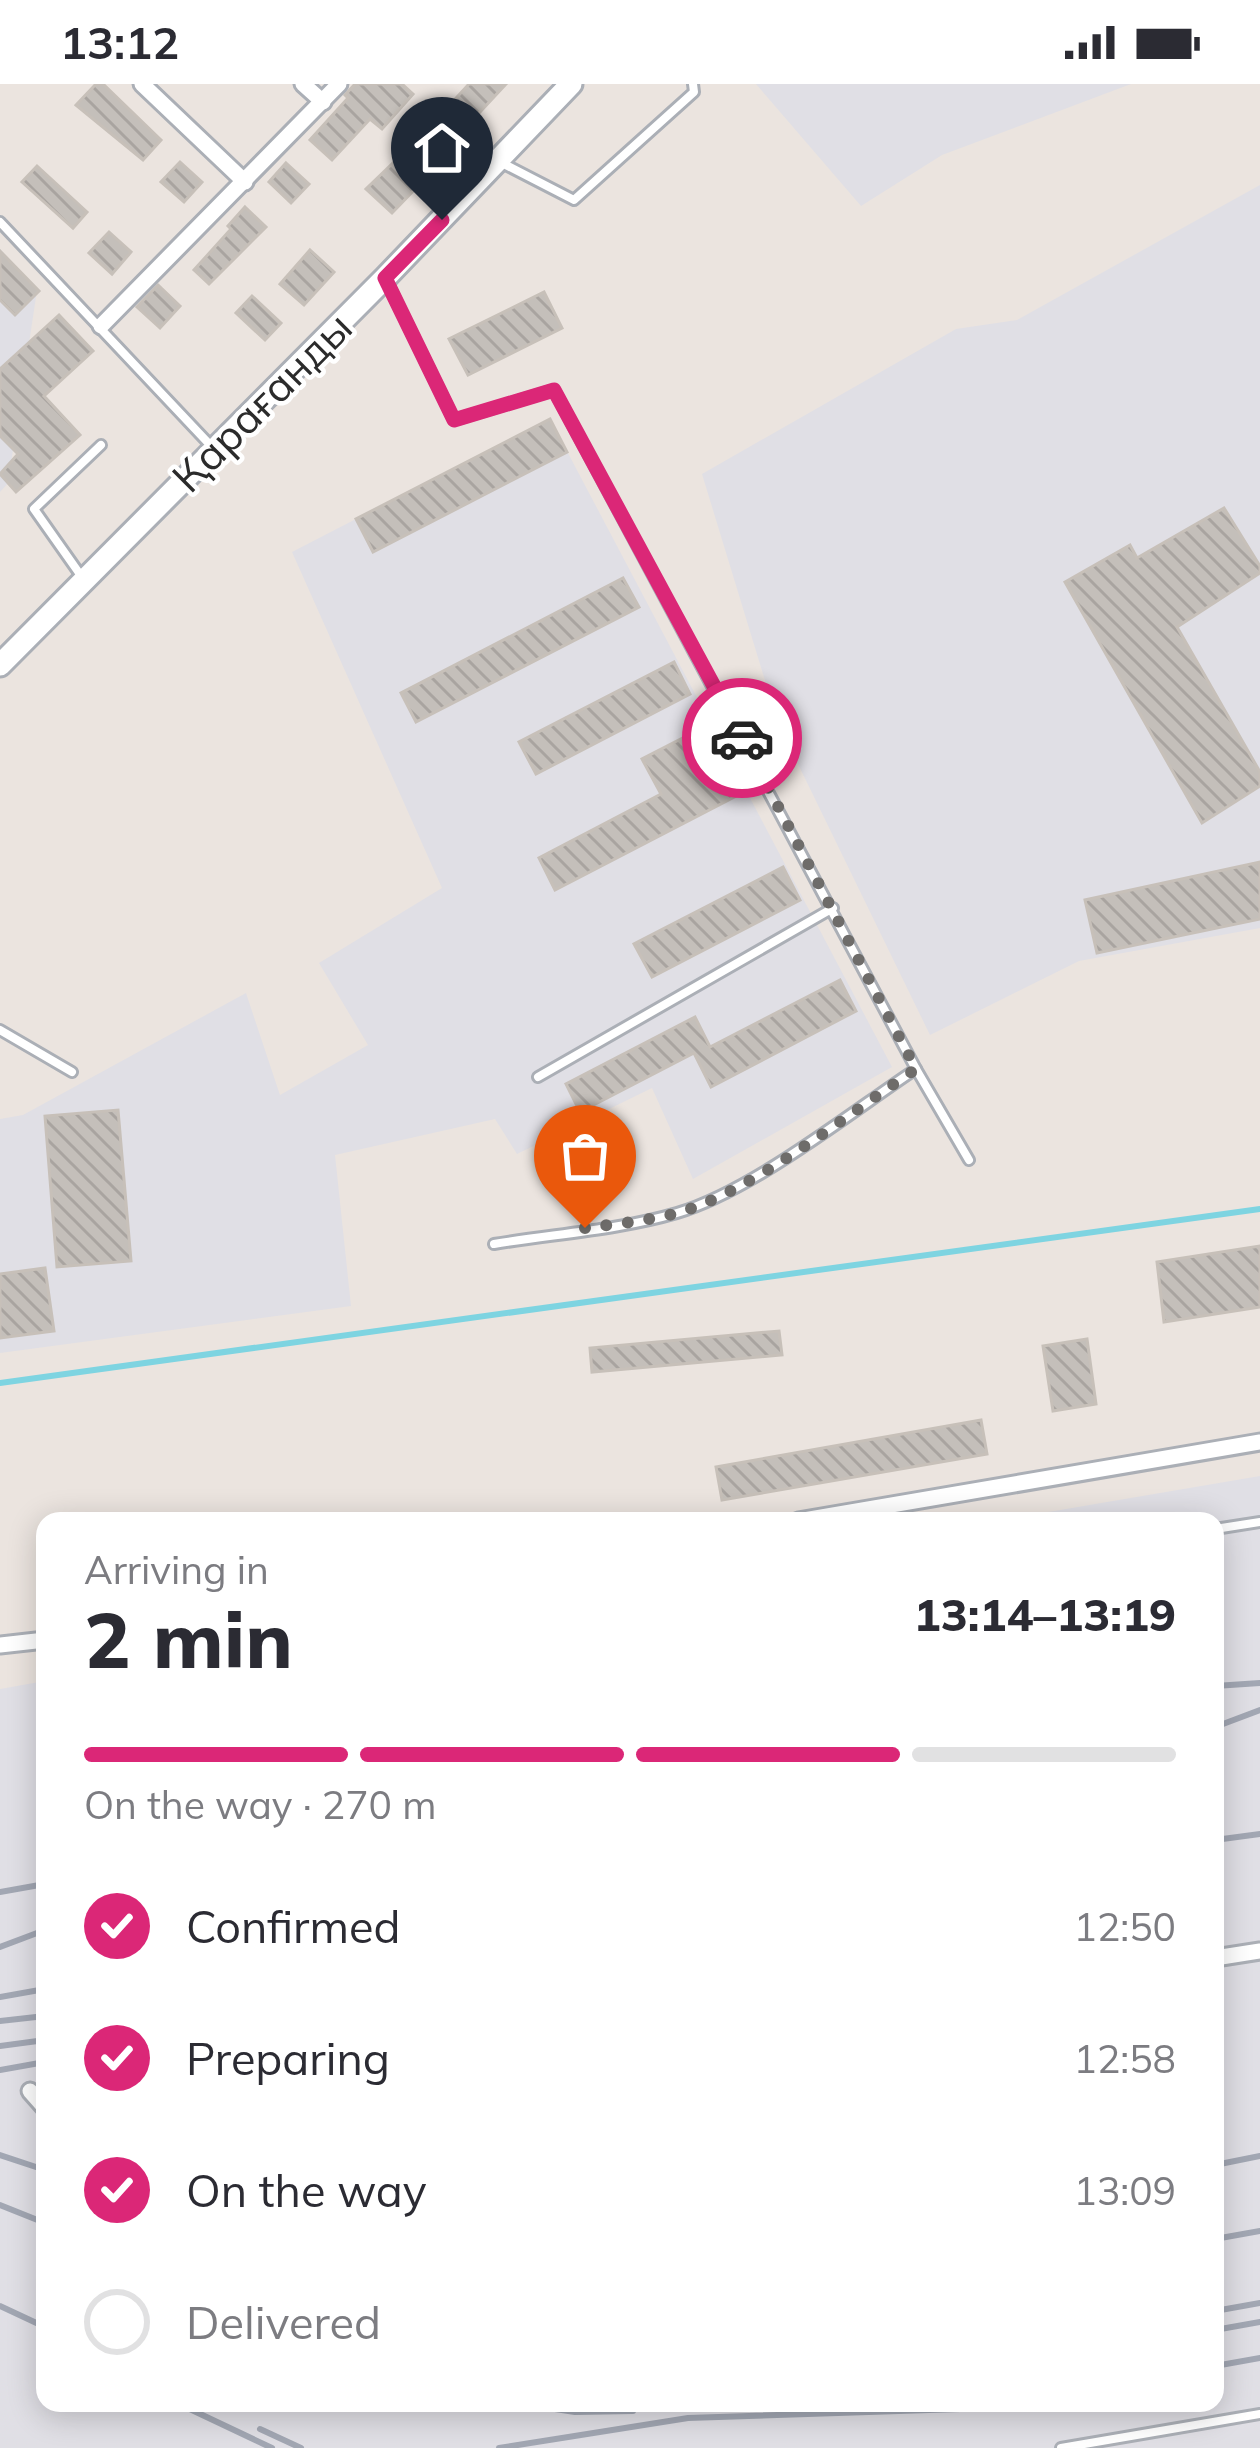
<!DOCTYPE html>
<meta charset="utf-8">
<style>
:root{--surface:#fff;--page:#f2f2f3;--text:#2b2b33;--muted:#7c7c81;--line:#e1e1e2;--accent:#db2777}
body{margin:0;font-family:Mulish,sans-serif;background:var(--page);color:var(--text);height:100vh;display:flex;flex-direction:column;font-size:45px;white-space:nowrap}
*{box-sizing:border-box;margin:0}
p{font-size:39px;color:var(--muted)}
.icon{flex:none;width:66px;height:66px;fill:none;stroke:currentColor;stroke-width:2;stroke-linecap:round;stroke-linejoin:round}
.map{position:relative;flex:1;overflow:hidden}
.details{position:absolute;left:36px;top:1428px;width:1188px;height:900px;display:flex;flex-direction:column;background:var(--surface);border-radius:24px;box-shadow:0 6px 30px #0003}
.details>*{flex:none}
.pin{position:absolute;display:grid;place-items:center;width:102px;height:102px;color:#fff;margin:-123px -51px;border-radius:50% 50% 50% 0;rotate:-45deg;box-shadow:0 0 12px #0007}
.pin .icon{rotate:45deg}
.courier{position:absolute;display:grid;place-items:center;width:120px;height:120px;margin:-60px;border:9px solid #db2777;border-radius:50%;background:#fff;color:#222;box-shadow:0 3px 15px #0007}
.summary em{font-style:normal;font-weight:800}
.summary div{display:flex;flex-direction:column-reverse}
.summary{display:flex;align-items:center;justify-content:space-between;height:204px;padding:0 48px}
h1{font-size:78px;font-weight:800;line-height:90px}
.bar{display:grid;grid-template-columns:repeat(4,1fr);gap:18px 12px;align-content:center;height:144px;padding:0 48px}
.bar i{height:15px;border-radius:9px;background:var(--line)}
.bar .on{background:var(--accent)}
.bar p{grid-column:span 4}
ol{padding:0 48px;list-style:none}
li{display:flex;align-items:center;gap:36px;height:132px}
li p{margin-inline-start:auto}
li .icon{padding:12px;border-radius:50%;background:var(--accent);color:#fff;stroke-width:4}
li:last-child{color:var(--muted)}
li i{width:66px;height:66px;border:6px solid var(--line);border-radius:50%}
.status{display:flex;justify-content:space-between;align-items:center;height:84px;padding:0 60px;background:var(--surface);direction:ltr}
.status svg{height:33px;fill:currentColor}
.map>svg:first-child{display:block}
.industrial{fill:#e0dfe5}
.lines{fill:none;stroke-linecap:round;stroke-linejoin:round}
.stream{stroke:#7ed4e1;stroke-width:6}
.building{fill:url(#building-back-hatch);stroke:#c7c0b9;stroke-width:3}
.service-casing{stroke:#abafb6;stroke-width:14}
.minor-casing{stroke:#abafb6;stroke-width:21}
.secondary-casing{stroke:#abafb6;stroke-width:27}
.service{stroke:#fff;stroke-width:8}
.minor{stroke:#fff;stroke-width:15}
.secondary{stroke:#fff;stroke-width:21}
.rail{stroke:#a2a7b3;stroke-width:6}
.done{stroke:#6e6c6a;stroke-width:12;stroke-dasharray:0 21.6}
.route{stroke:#db2777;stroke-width:15}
.labels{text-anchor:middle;stroke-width:9;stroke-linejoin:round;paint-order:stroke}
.street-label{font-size:42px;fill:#2b2b2b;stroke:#fff}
</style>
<div class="status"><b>13:12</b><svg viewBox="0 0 49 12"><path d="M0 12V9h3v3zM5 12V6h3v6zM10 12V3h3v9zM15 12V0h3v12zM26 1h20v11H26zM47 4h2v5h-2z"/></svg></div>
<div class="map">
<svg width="1260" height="2364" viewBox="0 0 1260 2364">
<defs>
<pattern id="building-back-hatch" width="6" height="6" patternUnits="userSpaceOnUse" patternTransform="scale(3)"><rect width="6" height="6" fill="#c4bfba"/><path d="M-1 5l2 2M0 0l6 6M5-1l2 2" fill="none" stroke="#a9a4a0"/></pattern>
</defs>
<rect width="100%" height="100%" fill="#ebe4df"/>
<g class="industrial">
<polygon points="756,0 1131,0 942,71 861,122"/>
<polygon points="1260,101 1260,844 1079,877 930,951 778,639 702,390 956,245 1017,236"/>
<polygon points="0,165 37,206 8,399 0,408"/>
<polygon points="550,335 892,983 693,1095 652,1004 517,1070 495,1035 335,1071 351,1222 0,1269 0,1035 23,1031 246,909 280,1011 368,961 319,879 442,804 292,468"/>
<polygon points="1260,1392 1260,2364 0,2364 0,1605 45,1597 45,2319 1215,2319 1215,1437 995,1437"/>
</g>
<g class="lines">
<polyline class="stream" points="0,1299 1260,1125"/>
</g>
<g class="building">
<polygon points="96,0 103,0 161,56 143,76 76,21"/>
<polygon points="355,0 402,0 413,10 382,45 370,35 332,76 310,56 348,14 345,11"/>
<polygon points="469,0 506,0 468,41 448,23"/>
<polygon points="422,51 446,73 392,129 366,105"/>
<polygon points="180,78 202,98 184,118 161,98"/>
<polygon points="286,79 309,100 291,119 269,98"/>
<polygon points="37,82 87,128 73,144 22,98"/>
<polygon points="245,123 266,143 209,200 194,186 231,145 228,142"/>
<polygon points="109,148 131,168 112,190 89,169"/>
<polygon points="310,166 334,188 304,221 280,200"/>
<polygon points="0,167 39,207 15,231 0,216"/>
<polygon points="158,201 180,222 160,244 137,223"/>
<polygon points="544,208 562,244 468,291 449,255"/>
<polygon points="252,212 281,239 265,256 236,229"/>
<polygon points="59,231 93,267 44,312 80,351 16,408 0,390 18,370 0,352 0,285"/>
<polygon points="550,335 567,368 373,468 356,435"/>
<polygon points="1224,424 1260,482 1260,489 1177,543 1260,688 1260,702 1202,739 1065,498 1130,461 1137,474"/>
<polygon points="623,494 639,523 416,638 401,609"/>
<polygon points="674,578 690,610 536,690 519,658"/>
<polygon points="708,641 740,710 555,806 539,774 661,710 642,675"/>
<polygon points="1260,778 1260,835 1097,869 1085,816"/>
<polygon points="783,783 800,816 652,893 634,860"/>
<polygon points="840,896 856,927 711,1003 694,969 580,1028 566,1000 695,933 710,963"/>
<polygon points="118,1026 131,1177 57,1183 45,1032"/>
<polygon points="1260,1162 1260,1223 1164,1238 1157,1178"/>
<polygon points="45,1184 54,1247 0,1254 0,1190"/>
<polygon points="779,1247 782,1271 592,1288 590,1264"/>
<polygon points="1087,1255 1096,1320 1053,1327 1043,1262"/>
<polygon points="981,1336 987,1370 722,1416 716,1383"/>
</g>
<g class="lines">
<g class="service-casing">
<g id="service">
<polyline points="500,78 574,116 694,8 693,0"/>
<polyline points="0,138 213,364"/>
<polyline points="386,196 454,336 554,306 916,985 969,1076"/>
<polyline points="84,496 34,425 101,361"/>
<polyline points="0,946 72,988"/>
<polyline points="538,993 833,824"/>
<path d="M494,1160C554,1150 619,1146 677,1129C752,1107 850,1029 916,985"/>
<polyline points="1215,1445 1260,1438"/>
<polyline points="1061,2364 1260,2330"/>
</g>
</g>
<g class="minor-casing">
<g id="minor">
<polyline points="142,0 245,98"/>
<polyline points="303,0 323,18"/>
<polyline points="101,242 339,0"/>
<polyline points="798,1437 1260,1358"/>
<polyline points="0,1561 45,1556"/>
<polyline points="1215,1874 1260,1867"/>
<polyline points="30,2007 45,2024"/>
</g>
</g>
<g class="secondary-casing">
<polyline id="secondary" points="0,581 385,194 571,0"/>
</g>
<use href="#service" class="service"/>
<use href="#minor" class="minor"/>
<use href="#secondary" class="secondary"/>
<g class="rail">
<polyline points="1215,1602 1260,1599"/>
<polyline points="1215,1643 1260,1626"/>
<polyline points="1215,1756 1260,1750"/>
<polyline points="0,1808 45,1800"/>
<polyline points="0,1863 45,1846"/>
<polyline points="0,1913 45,1905"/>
<polyline points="0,1937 45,1932"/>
<polyline points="0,1962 45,1956"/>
<polyline points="0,1986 45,1978"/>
<polyline points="0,2071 45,2086"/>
<polyline points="1215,2081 1260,2072"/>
<polyline points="0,2121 45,2139"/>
<polyline points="1215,2155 1260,2147"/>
<polyline points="0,2222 45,2243"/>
<polyline points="1215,2227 1260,2219"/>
<polyline points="1215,2246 1260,2238"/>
<polyline points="1215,2282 1260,2274"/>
<polyline points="177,2319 272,2364"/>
<polyline points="515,2319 575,2328 633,2327"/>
<polyline points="260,2345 301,2364"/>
<polyline points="499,2364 688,2334 960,2325 996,2319"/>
</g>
</g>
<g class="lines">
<path class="done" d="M585,1144C615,1140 647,1137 677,1129C752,1108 849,1029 916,985L742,654"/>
<polyline class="route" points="442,136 385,194 454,336 554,306 742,654"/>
</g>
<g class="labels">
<g class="street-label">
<text transform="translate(262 318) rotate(-45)" y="15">Қарағанды</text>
</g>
</g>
</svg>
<div class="pin" style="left:585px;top:1144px;background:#ea580c"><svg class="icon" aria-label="bag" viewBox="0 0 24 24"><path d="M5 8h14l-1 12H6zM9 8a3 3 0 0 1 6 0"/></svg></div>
<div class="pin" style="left:442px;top:136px;background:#1f2937"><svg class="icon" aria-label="home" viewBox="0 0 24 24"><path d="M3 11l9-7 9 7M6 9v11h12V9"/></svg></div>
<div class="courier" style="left:742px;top:654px"><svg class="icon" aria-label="car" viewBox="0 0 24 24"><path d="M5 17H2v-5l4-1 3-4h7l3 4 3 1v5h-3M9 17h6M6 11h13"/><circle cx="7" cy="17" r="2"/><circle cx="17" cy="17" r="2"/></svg></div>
<section class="details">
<div class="summary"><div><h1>2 min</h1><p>Arriving in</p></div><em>13:14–13:19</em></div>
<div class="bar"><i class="on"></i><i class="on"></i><i class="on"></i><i></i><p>On the way · 270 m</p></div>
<ol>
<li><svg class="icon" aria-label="check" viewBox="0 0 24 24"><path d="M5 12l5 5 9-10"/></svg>Confirmed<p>12:50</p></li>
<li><svg class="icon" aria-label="check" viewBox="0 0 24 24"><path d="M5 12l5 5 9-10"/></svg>Preparing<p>12:58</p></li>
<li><svg class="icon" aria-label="check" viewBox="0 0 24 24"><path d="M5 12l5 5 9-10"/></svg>On the way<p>13:09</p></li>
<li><i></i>Delivered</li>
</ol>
</section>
</div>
